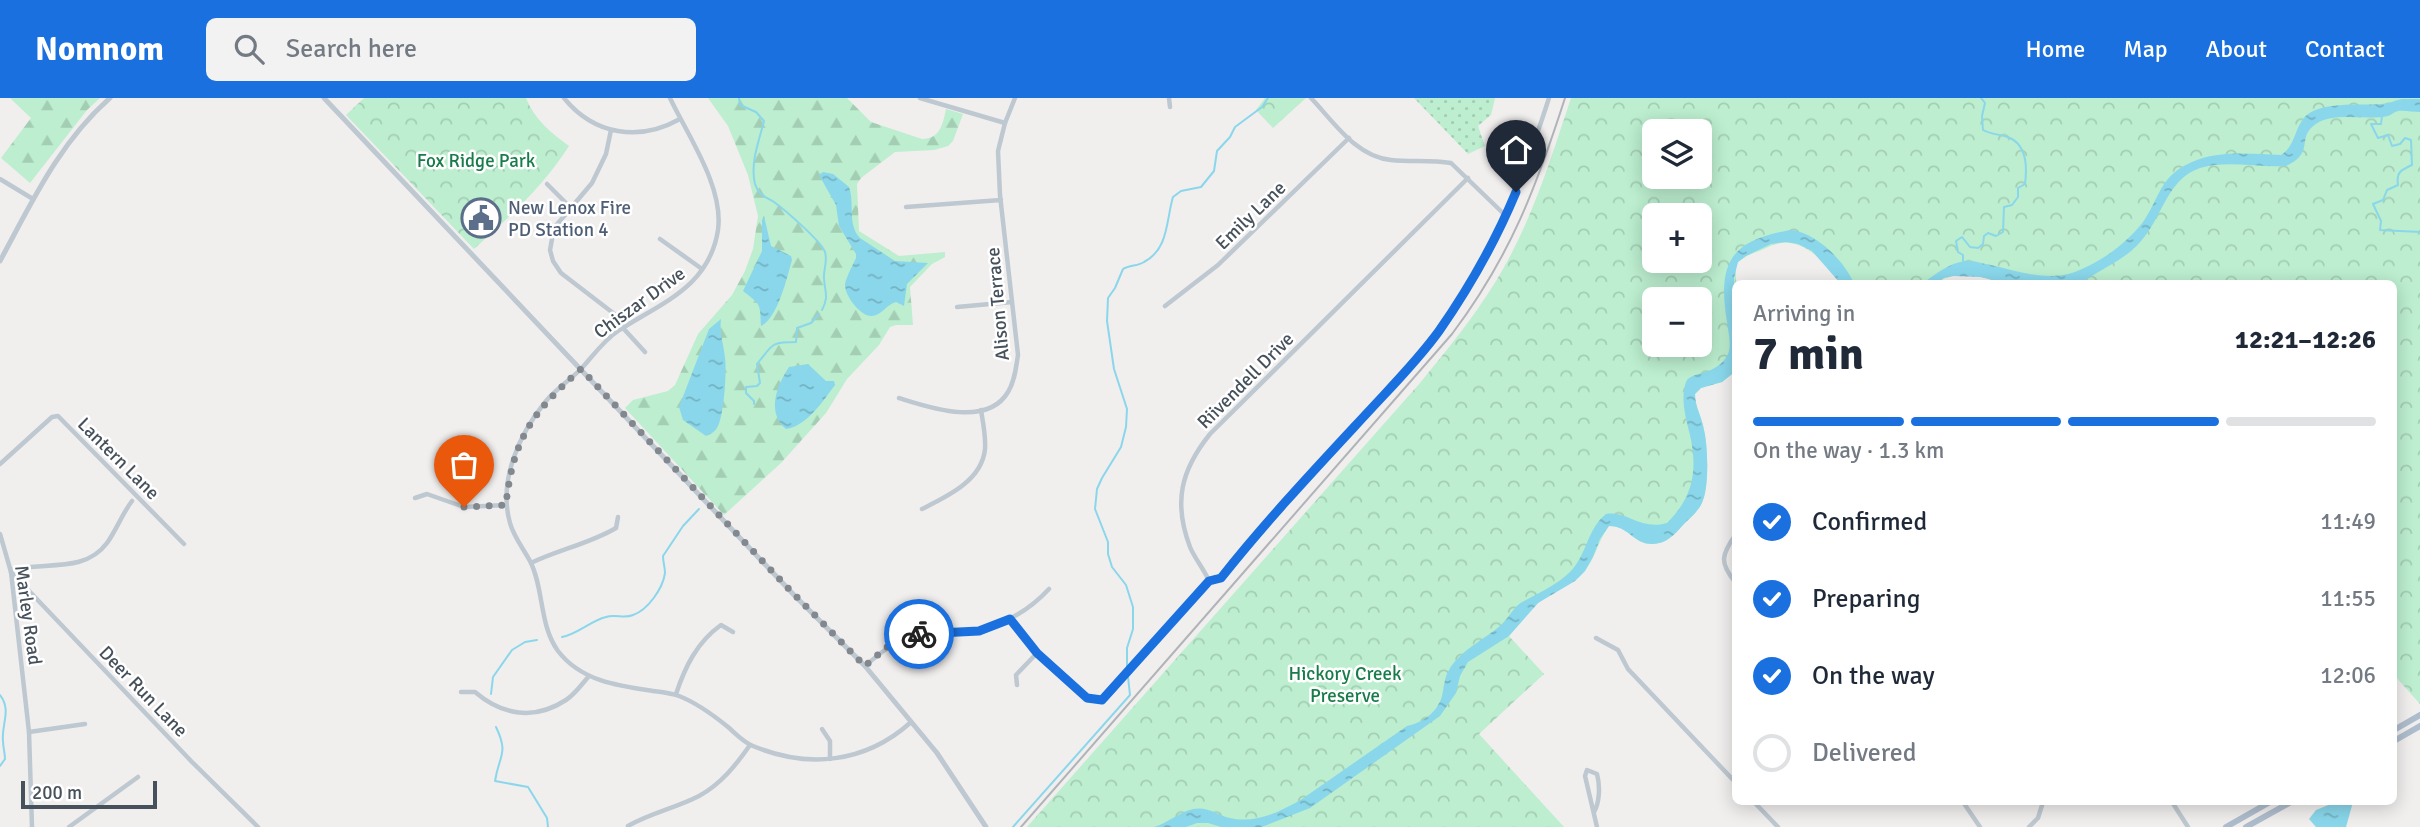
<!DOCTYPE html>
<meta charset="utf-8">
<style>
:root{--surface:#fff;--page:#f2f2f3;--text:#1f2937;--muted:#747a83;--line:#e0e1e3;--accent:#1a70de}
body{margin:0;font-family:Signika,sans-serif;background:var(--page);color:var(--text);height:100vh;display:flex;flex-direction:column;font-size:26px;white-space:nowrap}
*{box-sizing:border-box;margin:0}
p{font-size:23px;color:var(--muted)}
.icon{flex:none;width:38px;height:38px;fill:none;stroke:currentColor;stroke-width:2;stroke-linecap:round;stroke-linejoin:round}
.map{position:relative;flex:1;overflow:hidden}
.side{position:absolute;left:1732px;top:182px;width:665px;height:525px;display:flex;flex-direction:column;background:var(--surface);border-radius:10px;box-shadow:0 4px 18px #0003}
.side>*{flex:none}
.buttons{position:absolute;left:1642px;top:21px;display:grid;gap:14px}
.buttons a{display:grid;place-items:center;width:70px;height:70px;border-radius:10px;background:var(--surface);box-shadow:0 4px 18px #0003;font-size:35px}
.scale{position:absolute;left:21px;bottom:18px;width:136px;box-sizing:border-box;padding-left:7px;border:4px solid #46515b;border-top:0;font-size:19px;line-height:24px;white-space:nowrap;color:#46515b;-webkit-text-stroke:5px #fff;paint-order:stroke}
.pin{position:absolute;display:grid;place-items:center;width:60px;height:60px;color:#fff;margin:-72px -30px;border-radius:50% 50% 50% 0;rotate:-45deg;box-shadow:0 0 7px #0007}
.pin .icon{rotate:45deg}
.courier{position:absolute;display:grid;place-items:center;width:70px;height:70px;margin:-35px;border:5px solid #1a70de;border-radius:50%;background:#fff;color:#222;box-shadow:0 2px 9px #0007}
.head em{font-style:normal;font-weight:800}
.head div{display:flex;flex-direction:column-reverse}
.head{display:flex;align-items:center;justify-content:space-between;height:119px;padding:0 21px}
h1{font-size:46px;font-weight:800;line-height:52px}
.bar{display:grid;grid-template-columns:repeat(4,1fr);gap:10px 7px;align-content:center;height:84px;padding:0 21px}
.bar i{height:9px;border-radius:5px;background:var(--line)}
.bar .selected{background:var(--accent)}
.bar p{grid-column:span 4}
ol{padding:0 21px;list-style:none}
li{display:flex;align-items:center;gap:21px;height:77px}
li p{margin-inline-start:auto}
li .icon{padding:7px;border-radius:50%;background:var(--accent);color:#fff;stroke-width:4}
li:last-child{color:var(--muted)}
li i{width:38px;height:38px;border:4px solid var(--line);border-radius:50%}
header{display:flex;align-items:center;gap:42px;box-sizing:border-box;height:98px;padding:0 35px;background:var(--accent);color:#fff}
header strong{font-size:33px}
nav{display:flex;gap:38px;margin-inline-start:auto;font-size:24px}
.search{width:490px;height:63px;background:var(--page);display:flex;align-items:center;gap:18px;box-sizing:border-box;padding:0 24px;border-radius:10px;color:var(--muted);font-size:26px}
.map>svg:first-child{display:block}
.grass{fill:url(#grass-dots)}
.forest{fill:url(#forest-firs)}
.park{fill:url(#park-crowns);fill-rule:evenodd}
.water{fill:url(#water-ripples)}
.lines{fill:none;stroke-linecap:round;stroke-linejoin:round}
.stream{stroke:#8ad7eb;stroke-width:2}
.minor{stroke:#bec8d0;stroke-width:4.5}
.tertiary{stroke:#bec8d0;stroke-width:5}
.primary{stroke:#aebdcd;stroke-width:6}
.rail{stroke:#b0b3b8;stroke-width:2}
.done{stroke:#82888e;stroke-width:7;stroke-dasharray:0 12.6}
.route{stroke:#1a70de;stroke-width:9}
.labels{text-anchor:middle;stroke-width:5;stroke-linejoin:round;paint-order:stroke}
.park-label{font-size:19px;fill:#187c4a;stroke:#fff}
.service-label{font-size:19px;fill:#4e5e75;stroke:#fff;text-anchor:start}
.street-label{font-size:19px;fill:#46515b;stroke:#fff}
</style>
<header>
<strong>Nomnom</strong>
<div class="search"><svg class="icon" aria-label="search" viewBox="0 0 24 24"><circle cx="10" cy="10" r="6"/><path d="M15 15l6 6"/></svg>Search here</div>
<nav><a>Home</a><a>Map</a><a>About</a><a>Contact</a></nav>
</header>
<div class="map">
<svg width="2420" height="729" viewBox="0 0 2420 729">
<defs>
<pattern id="grass-dots" width="8" height="8" patternUnits="userSpaceOnUse" patternTransform="scale(1.75)"><rect width="8" height="8" fill="#bceecf"/><path d="M2 2h.1M6 6h.1" fill="none" stroke="#a3ceb4" stroke-width="1.8" stroke-linecap="round"/></pattern>
<pattern id="forest-firs" width="22" height="20" patternUnits="userSpaceOnUse" patternTransform="scale(1.75)"><rect width="22" height="20" fill="#bceecf"/><path d="M5 1l3.5 6h-7zM16 11l3.5 6h-7z" fill="#a3ceb4"/></pattern>
<pattern id="park-crowns" width="20" height="18" patternUnits="userSpaceOnUse" patternTransform="scale(1.75)"><rect width="20" height="18" fill="#bceecf"/><path d="M2 6a3 3 0 1 1 6 0M12 15a3 3 0 1 1 6 0" fill="none" stroke="#a3ceb4"/></pattern>
<pattern id="water-ripples" width="26" height="14" patternUnits="userSpaceOnUse" patternTransform="scale(1.75)"><rect width="26" height="14" fill="#8ad7eb"/><path d="M2 4q2-2 4 0t4 0M15 11q2-2 4 0t4 0" fill="none" stroke="#73b1c1"/></pattern>
</defs>
<rect width="100%" height="100%" fill="#f1eeee"/>
<polygon class="grass" points="1414,0 1495,0 1491,17 1478,28 1485,48 1468,56"/>
<g class="forest">
<polygon points="10,0 100,0 87,12 30,85 1,60 31,20"/>
<path d="M708,0H847L871,24L922,41C940,41 943,26 946,11L963,16L953,43L948,48L934,52L895,54L861,80L857,86L859,133L899,158L945,154V159L932,166L910,189L913,227H896L890,229L879,247L847,281L826,315L781,365L724,417L625,310L633,302L668,293L675,287L698,236L732,197L745,173L753,151L758,118L748,77L728,28Z"/>
</g>
<g class="park">
<path d="M364,0H526C534,21 551,35 569,48C543,89 509,119 474,151L346,17Z"/>
<polygon points="1265,0 1306,0 1273,30 1256,12"/>
<path d="M1571,0H2420V606L2394,577V186H2007C1986,180 1956,170 1937,185H1840C1822,160 1797,132 1764,151C1753,156 1744,157 1736,167V273L1722,284L1701,290L1695,296C1695,309 1702,319 1704,332C1708,349 1709,387 1703,402C1700,412 1690,420 1683,427C1674,437 1666,446 1652,446C1632,446 1631,428 1609,428C1598,443 1595,462 1583,475C1571,488 1556,492 1542,502C1530,512 1519,526 1509,538L1544,576L1479,636L1564,729H1027L1420,285C1447,252 1474,219 1496,183C1531,126 1550,63 1571,0ZM1654,33H1699V79H1654ZM1654,117H1699V163H1654ZM1654,201H1699V247H1654Z"/>
</g>
<g class="water">
<path d="M2402,1H2420V14C2413,14 2404,12 2398,13C2394,14 2391,17 2388,18C2365,23 2330,12 2312,29C2298,42 2314,55 2286,68C2259,70 2227,62 2200,70C2167,81 2162,120 2141,143C2126,161 2103,170 2084,183L2077,186H2007L1981,179L1952,178L1944,180L1937,185H1923C1936,176 1949,165 1965,163C1973,162 1983,166 1991,167C2017,173 2049,184 2075,174C2101,164 2126,146 2143,124C2160,100 2159,78 2192,64C2218,52 2253,56 2281,57C2295,48 2294,33 2303,21C2317,2 2361,8 2381,6C2389,6 2395,2 2402,1Z"/>
<path d="M823,74L833,76L849,89C855,106 847,126 860,140L895,163L928,165L907,186L904,208L896,204C887,206 882,217 872,218C861,219 844,197 845,186C847,177 853,167 856,160V156L839,128L836,107L819,77Z"/>
<path d="M764,118L771,148L791,158L792,162C787,179 778,220 761,228C760,205 761,207 743,193L762,153V122Z"/>
<path d="M1791,132C1817,135 1843,162 1854,185H1840L1812,153L1798,146L1786,144L1771,146L1746,158L1738,164L1734,180L1736,273L1722,284L1701,290L1695,296C1695,309 1702,319 1704,332C1708,348 1709,387 1703,402C1700,412 1690,420 1683,427C1674,437 1666,446 1652,446C1633,446 1629,428 1609,428L1600,441L1593,459L1585,473L1575,483L1538,505L1509,538L1468,564L1460,578L1456,595L1440,618L1310,710L1262,729H1221L1208,725H1197L1186,729H1154C1168,725 1179,714 1193,711C1208,708 1217,717 1230,720C1255,726 1280,714 1302,701L1407,628C1422,625 1438,614 1442,598C1444,590 1444,580 1449,572C1460,552 1486,541 1502,526C1510,518 1514,508 1524,503C1539,495 1558,486 1570,474C1587,457 1587,431 1606,416C1627,412 1640,433 1667,425C1693,399 1698,373 1690,337C1686,321 1680,300 1686,284C1690,273 1718,278 1728,256C1732,246 1728,233 1727,224C1717,164 1731,142 1791,132Z"/>
<path d="M721,221C719,235 724,247 725,260C727,273 724,316 718,328C716,333 711,336 706,338L683,322L679,309L709,231Z"/>
<path d="M808,266L826,283H834L835,287C823,303 807,328 786,331C766,314 777,287 789,269Z"/>
<polygon points="2336,704 2353,704 2346,729 2316,729 2309,721 2316,712"/>
</g>
<g class="lines">
<g class="stream">
<path d="M739,0L740,7L756,14L764,23C759,43 750,65 755,86C759,98 766,99 774,104C785,112 821,143 825,154C828,164 823,172 824,181C825,194 829,199 822,212"/>
<path d="M2382,18L2381,26H2371L2378,40L2388,37L2392,48L2400,46L2405,40L2411,42L2412,67C2401,72 2396,74 2398,87L2387,92L2383,102L2373,106L2381,123L2380,132L2420,134"/>
<path d="M1963,163V157L1958,154L1956,143L1962,139L1970,149L1978,150L1983,146L1984,138L1988,135L1996,138L2003,134L2004,109L2012,107L2018,99V90L2025,86C2027,71 2027,48 2010,40C2001,36 1992,37 1983,32L1982,18L1985,5L1981,0"/>
<path d="M754,306V303L746,295V289L757,288L760,285L757,266C773,247 769,244 796,244L797,230L811,225L819,216"/>
<path d="M562,539C578,536 590,523 606,519C615,516 625,521 633,517C648,512 663,490 665,475C665,469 663,464 663,458L683,428L699,411"/>
<path d="M1127,571V550L1133,531V509L1126,487L1112,469L1108,456V444L1095,411L1097,391L1102,380L1121,349L1126,329L1127,311L1114,271L1107,223L1108,200L1115,190L1123,171C1130,167 1138,168 1144,164C1169,151 1166,122 1173,99L1181,93L1201,89L1214,73L1217,53L1230,39L1235,29L1262,9L1268,0"/>
<polyline points="491,596 493,579 512,552 525,544 537,542"/>
<path d="M0,597C12,612 1,627 3,643C3,649 5,655 5,661L0,668"/>
<path d="M496,629C509,656 499,657 495,683L528,689L547,720L548,729"/>
<polyline points="1013,729 1130,597 1128,579"/>
</g>
<g class="minor">
<path d="M564,0C594,37 639,44 680,21"/>
<path d="M670,0C688,38 724,89 718,132C709,190 660,205 618,233C603,243 593,258 581,271C570,282 556,291 546,303C519,336 498,383 510,425C514,439 523,450 530,463C544,490 539,527 558,553C581,583 618,588 653,593C661,594 671,595 679,598C697,605 712,616 728,629C735,635 743,644 753,648C808,671 865,665 910,625"/>
<polyline points="920,0 1005,25"/>
<polyline points="1169,0 1170,9"/>
<path d="M1311,0C1333,23 1356,59 1391,62C1411,64 1431,62 1451,65L1506,118"/>
<polyline points="611,32 606,56 592,85 554,130 550,152 553,163 561,175 617,218 623,230 645,254"/>
<polyline points="0,81 33,101"/>
<polyline points="547,86 570,109"/>
<polyline points="906,109 1001,102"/>
<polyline points="660,141 702,171"/>
<polyline points="1165,208 1218,167 1349,40"/>
<polyline points="957,209 1012,204"/>
<path d="M899,300C928,309 987,330 1008,294C1015,283 1016,269 1018,257L1000,97L998,53L1005,25L1015,0"/>
<polyline points="0,366 52,319 58,318 184,446"/>
<polyline points="415,400 427,396 464,409 506,407"/>
<path d="M922,411C946,399 982,383 985,351C986,339 983,324 981,312"/>
<polyline points="0,436 11,474 29,634 32,729"/>
<path d="M1736,436C1721,457 1719,465 1736,485"/>
<path d="M531,465C558,452 591,445 616,430L618,419"/>
<path d="M11,472C43,463 84,476 107,445C117,431 122,416 132,403"/>
<polyline points="11,474 192,664 258,729"/>
<path d="M1209,483L1221,480C1266,422 1318,368 1368,314C1392,288 1418,262 1438,234C1491,162 1522,84 1549,0"/>
<path d="M1010,521L1037,555L1087,600L1102,602L1111,595L1209,483C1204,471 1195,461 1190,449C1173,404 1181,372 1210,336L1468,80"/>
<polyline points="1596,540 1618,552 1628,571 1736,685"/>
<path d="M865,568C880,555 896,542 915,537C929,533 945,536 959,535C993,533 1026,516 1049,491"/>
<polyline points="1017,587 1016,577 1037,555"/>
<path d="M461,594H475C502,617 534,623 566,602C575,596 582,586 589,578"/>
<path d="M676,596C685,569 697,544 721,527L733,534"/>
<polyline points="822,631 830,643 830,661"/>
<polyline points="29,634 85,626"/>
<polyline points="1754,704 1778,729"/>
<polyline points="1963,704 1980,729"/>
<polyline points="2172,704 2188,729"/>
<path d="M1594,714C1600,704 1600,687 1597,676L1587,672L1585,678L1597,729"/>
<path d="M628,728C650,715 676,710 699,698C721,686 736,667 750,647"/>
<polyline points="69,729 138,679"/>
<polyline points="2029,729 2038,720 2043,704"/>
</g>
<g class="tertiary">
<polyline points="324,0 794,497 865,568 937,655 986,729"/>
<path d="M0,163C32,104 59,45 110,0"/>
</g>
<g class="primary">
<polyline points="2394,632 2420,617"/>
<polyline points="2394,643 2420,628"/>
<polyline points="2226,729 2270,704"/>
<polyline points="2246,729 2291,704"/>
</g>
<path class="rail" d="M1021,729L1452,236C1510,159 1536,90 1565,0"/>
</g>
<g class="lines">
<path class="done" d="M464,409L506,407C513,340 532,315 581,271L788,490L865,568L887,549L919,536"/>
<path class="route" d="M919,536L979,533L1010,521L1037,555L1087,600L1102,602L1209,483L1221,480C1267,422 1318,368 1369,313C1393,287 1418,262 1439,233C1469,190 1496,142 1516,94"/>
</g>
<defs>
<g id="civic-ring" transform="scale(2.0125)"><circle r="9.5" fill="#fff" stroke="#5c6f8a" stroke-width="1.5"/><path d="M-.6-6.5H3V-4.5H.6V-3L4-1V1h2V6H-6V1h2V-1L-.6-3ZM-1.2 2.5V6h2.4V2.5Z" fill="#5c6f8a"/></g>
</defs>
<g fill-rule="evenodd">
<use href="#civic-ring" x="481" y="120"/>
</g>
<g class="labels">
<g class="park-label">
<text x="476" y="69">Fox Ridge Park</text>
<text x="1345" y="582">Hickory Creek<tspan x="1345" dy="22">Preserve</tspan></text>
</g>
<g class="service-label">
<text x="508" y="116">New Lenox Fire<tspan x="508" dy="22">PD Station 4</tspan></text>
</g>
<g class="street-label">
<text transform="translate(1250 117) rotate(-44)" y="7">Emily Lane</text>
<text transform="translate(639 204) rotate(-36)" y="7">Chiszar Drive</text>
<text transform="translate(997 206) rotate(-95)" y="7">Alison Terrace</text>
<text transform="translate(1245 282) rotate(-45)" y="7">Riivendell Drive</text>
<text transform="translate(119 360) rotate(45)" y="7">Lantern Lane</text>
<text transform="translate(29 517) rotate(82)" y="7">Marley Road</text>
<text transform="translate(144 593) rotate(46)" y="7">Deer Run Lane</text>
</g>
</g>
</svg>
<div class="buttons">
<a><svg class="icon" aria-label="layers" viewBox="0 0 24 24"><path d="M12 4l9 5-9 5-9-5zM3 14l9 5 9-5"/></svg></a>
<a>+</a>
<a>−</a>
</div>
<div class="scale">200 m</div>
<div class="pin" style="left:464px;top:409px;background:#ea580c"><svg class="icon" aria-label="bag" viewBox="0 0 24 24"><path d="M5 8h14l-1 12H6zM9 8a3 3 0 0 1 6 0"/></svg></div>
<div class="pin" style="left:1516px;top:94px;background:#1f2937"><svg class="icon" aria-label="home" viewBox="0 0 24 24"><path d="M3 11l9-7 9 7M6 9v11h12V9"/></svg></div>
<div class="courier" style="left:919px;top:536px"><svg class="icon" aria-label="bike" viewBox="0 0 24 24"><circle cx="6" cy="16" r="4"/><circle cx="18" cy="16" r="4"/><path d="M6 16l4-8h5l3 8M10 8l3 8H6M13 5h3"/></svg></div>
<section class="side">
<div class="head"><div><h1>7 min</h1><p>Arriving in</p></div><em>12:21–12:26</em></div>
<div class="bar"><i class="selected"></i><i class="selected"></i><i class="selected"></i><i></i><p>On the way · 1.3 km</p></div>
<ol>
<li><svg class="icon" aria-label="check" viewBox="0 0 24 24"><path d="M5 12l5 5 9-10"/></svg>Confirmed<p>11:49</p></li>
<li><svg class="icon" aria-label="check" viewBox="0 0 24 24"><path d="M5 12l5 5 9-10"/></svg>Preparing<p>11:55</p></li>
<li><svg class="icon" aria-label="check" viewBox="0 0 24 24"><path d="M5 12l5 5 9-10"/></svg>On the way<p>12:06</p></li>
<li><i></i>Delivered</li>
</ol>
</section>
</div>
